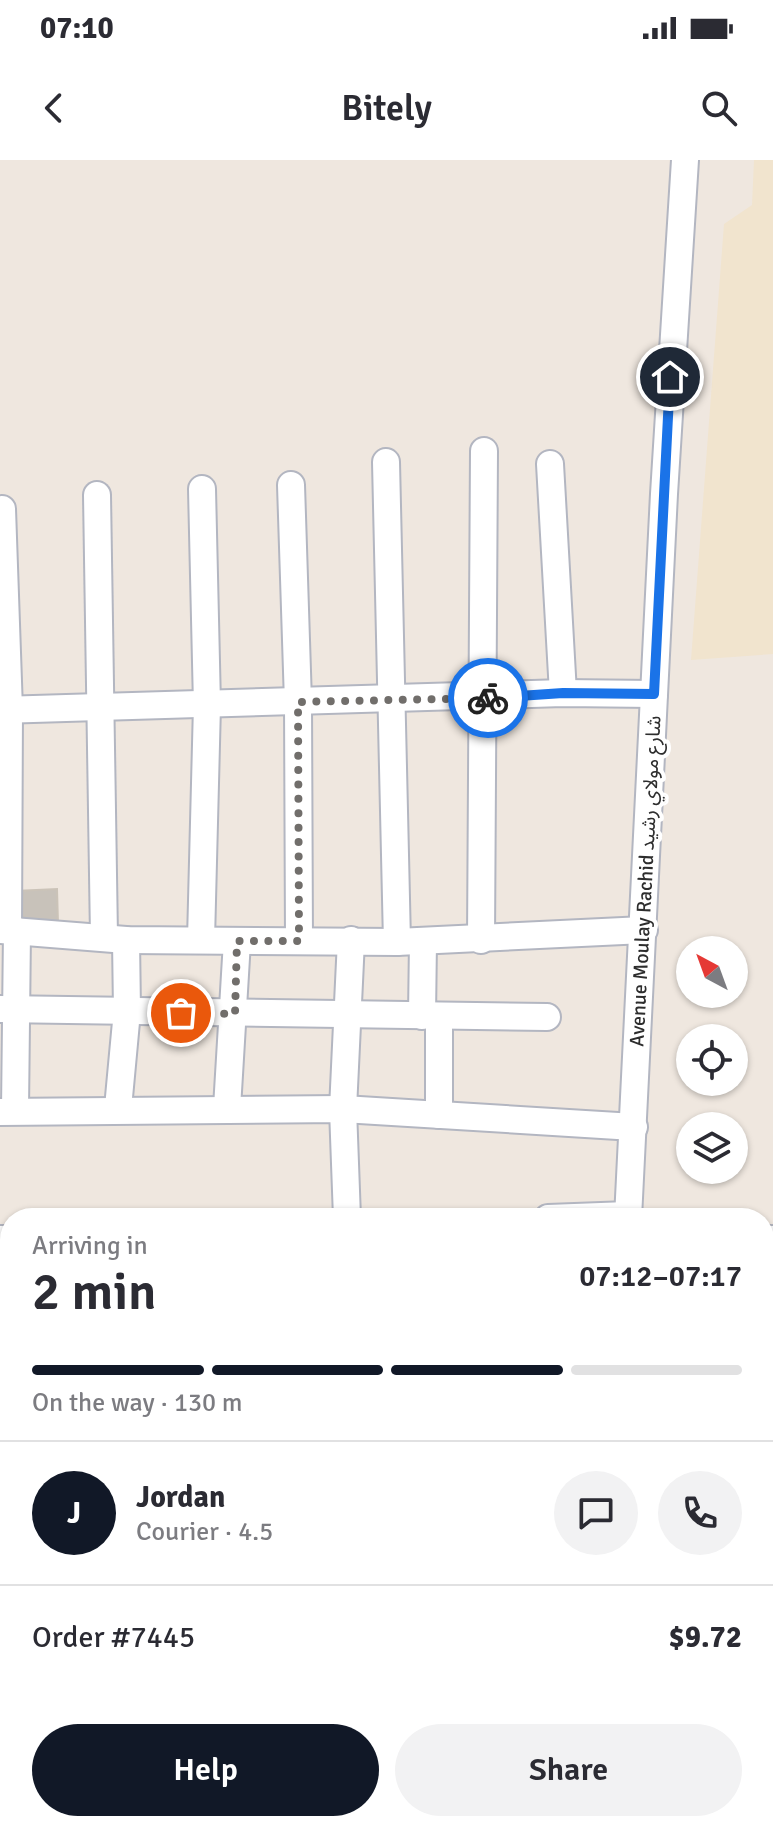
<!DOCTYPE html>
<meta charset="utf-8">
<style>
:root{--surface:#fff;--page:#f2f2f3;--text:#2b2b33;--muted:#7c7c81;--line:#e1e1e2;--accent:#111827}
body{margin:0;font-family:Signika,"Noto Sans Arabic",sans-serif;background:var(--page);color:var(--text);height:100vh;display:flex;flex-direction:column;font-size:30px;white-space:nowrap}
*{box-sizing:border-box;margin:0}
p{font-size:26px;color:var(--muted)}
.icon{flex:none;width:44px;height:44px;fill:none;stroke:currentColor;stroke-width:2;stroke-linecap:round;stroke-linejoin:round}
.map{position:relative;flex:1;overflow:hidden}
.panel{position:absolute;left:0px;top:1048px;width:774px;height:624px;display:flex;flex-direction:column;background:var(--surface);border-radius:32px 32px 0 0;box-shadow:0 2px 6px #0004}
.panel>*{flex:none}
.needle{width:52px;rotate:319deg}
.tools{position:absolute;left:676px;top:776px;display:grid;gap:16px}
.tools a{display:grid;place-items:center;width:72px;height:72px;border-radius:50%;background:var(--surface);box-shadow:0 2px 6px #0004;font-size:40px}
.pin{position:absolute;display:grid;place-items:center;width:68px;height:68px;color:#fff;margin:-34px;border:4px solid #fff;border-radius:50%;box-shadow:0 2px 8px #0007}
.courier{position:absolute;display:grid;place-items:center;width:80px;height:80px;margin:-40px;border:6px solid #1a73e8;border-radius:50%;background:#fff;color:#222;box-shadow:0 2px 10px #0007}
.summary em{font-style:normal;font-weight:600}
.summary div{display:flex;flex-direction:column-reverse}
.summary{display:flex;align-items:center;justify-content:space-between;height:136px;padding:0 32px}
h1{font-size:52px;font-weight:600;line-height:60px}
.bar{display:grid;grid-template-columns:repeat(4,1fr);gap:12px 8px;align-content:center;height:96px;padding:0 32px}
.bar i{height:10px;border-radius:6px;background:var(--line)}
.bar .selected{background:var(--accent)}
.bar p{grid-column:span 4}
.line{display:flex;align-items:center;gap:20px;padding:0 32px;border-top:2px solid var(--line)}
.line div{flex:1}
.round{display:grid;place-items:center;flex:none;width:84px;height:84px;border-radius:42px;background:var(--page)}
.primary-button{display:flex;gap:16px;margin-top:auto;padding:16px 32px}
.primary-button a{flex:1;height:92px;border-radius:48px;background:var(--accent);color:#fff;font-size:32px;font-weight:600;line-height:92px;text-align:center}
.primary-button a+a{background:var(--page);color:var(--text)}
.status{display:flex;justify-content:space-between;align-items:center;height:56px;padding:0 40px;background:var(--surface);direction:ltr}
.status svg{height:22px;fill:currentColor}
header{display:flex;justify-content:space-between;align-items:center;height:104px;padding:0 32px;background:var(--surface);font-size:36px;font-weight:600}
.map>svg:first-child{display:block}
.education{fill:#f1e4ce}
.building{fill:#c8c2ba;stroke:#cbc3b8;stroke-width:2}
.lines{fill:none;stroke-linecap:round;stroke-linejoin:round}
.minor-casing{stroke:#b3b6c1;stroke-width:30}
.minor{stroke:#fff;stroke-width:26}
.done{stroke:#716e6b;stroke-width:8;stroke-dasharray:0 14.4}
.route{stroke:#1a73e8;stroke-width:10}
.labels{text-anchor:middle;stroke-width:8;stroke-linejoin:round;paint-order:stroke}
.street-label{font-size:20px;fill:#2d2d2d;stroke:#fff}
</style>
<div class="status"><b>07:10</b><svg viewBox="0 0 49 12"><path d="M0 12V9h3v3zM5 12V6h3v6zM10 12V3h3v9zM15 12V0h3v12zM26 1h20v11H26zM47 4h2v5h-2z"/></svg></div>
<header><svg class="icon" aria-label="back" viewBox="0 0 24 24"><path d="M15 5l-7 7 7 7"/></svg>Bitely<svg class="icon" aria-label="search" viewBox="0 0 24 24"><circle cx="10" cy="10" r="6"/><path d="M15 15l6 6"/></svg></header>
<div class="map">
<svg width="773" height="1672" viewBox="0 0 773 1672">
<rect width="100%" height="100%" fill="#efe7df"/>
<polygon class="education" points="754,0 773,0 773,494 691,500 724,64 752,45"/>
<polygon class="building" points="57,729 58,764 15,761 15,731"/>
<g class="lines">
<g class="minor-casing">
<g id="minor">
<polyline points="386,302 397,782"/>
<polyline points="550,304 563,533"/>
<polyline points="291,325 298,542 299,781"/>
<polyline points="97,335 104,777"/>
<polyline points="2,349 9,550 8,770"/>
<polyline points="0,550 563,533 654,534"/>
<polyline points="0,770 126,780 397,782 644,770"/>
<polyline points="201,780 207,545 202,329"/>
<polyline points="481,780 484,291"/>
<polyline points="0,849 547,857"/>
<polyline points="422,856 423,781"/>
<polyline points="439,857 439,955"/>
<polyline points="118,948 127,851 126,780"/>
<polyline points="227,948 237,781"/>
<polyline points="15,950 17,771"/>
<polyline points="0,952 343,949 634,967"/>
<polyline points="347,1058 343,949 351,780"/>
<polyline points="548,1058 628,1055"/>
<polyline points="628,1058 664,334 685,0"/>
<polyline points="0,1079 10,1079"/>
<polyline points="764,1079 773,1079"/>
<polyline points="0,1214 10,1215"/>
<polyline points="764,1366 773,1366"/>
<polyline points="0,1390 10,1390"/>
<polyline points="0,1543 10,1543"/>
<polyline points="764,1552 773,1552"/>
<polyline points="0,1646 10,1646"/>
<polyline points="304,1662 305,1672"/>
<polyline points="415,1662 415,1672"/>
<polyline points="89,1672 89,1662"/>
<polyline points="198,1672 199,1662"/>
<polyline points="528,1672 528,1662"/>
<polyline points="609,1672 609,1662"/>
<polyline points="715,1672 716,1662"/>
</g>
</g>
<use href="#minor" class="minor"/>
</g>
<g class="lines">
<polyline class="done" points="181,853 235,854 237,781 299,781 298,542 488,538"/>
<polyline class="route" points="488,538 563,533 654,534 670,217"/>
</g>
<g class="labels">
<g class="street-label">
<text transform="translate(645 721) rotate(-87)" y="7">Avenue Moulay Rachid شارع مولاي رشيد</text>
</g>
</g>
</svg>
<div class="tools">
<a><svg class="needle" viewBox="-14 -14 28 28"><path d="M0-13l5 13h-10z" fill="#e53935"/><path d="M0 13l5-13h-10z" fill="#7c7c81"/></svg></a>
<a><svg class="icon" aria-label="locate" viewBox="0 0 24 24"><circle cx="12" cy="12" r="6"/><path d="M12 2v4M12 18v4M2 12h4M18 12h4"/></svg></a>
<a><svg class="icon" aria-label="layers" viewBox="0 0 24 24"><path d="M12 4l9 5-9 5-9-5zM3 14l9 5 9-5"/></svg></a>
</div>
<div class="pin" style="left:181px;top:853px;background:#ea580c"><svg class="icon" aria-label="bag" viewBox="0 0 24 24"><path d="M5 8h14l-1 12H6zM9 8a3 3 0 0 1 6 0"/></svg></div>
<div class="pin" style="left:670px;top:217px;background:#1f2937"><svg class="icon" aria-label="home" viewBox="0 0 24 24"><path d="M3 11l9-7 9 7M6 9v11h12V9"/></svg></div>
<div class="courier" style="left:488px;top:538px"><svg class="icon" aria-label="bike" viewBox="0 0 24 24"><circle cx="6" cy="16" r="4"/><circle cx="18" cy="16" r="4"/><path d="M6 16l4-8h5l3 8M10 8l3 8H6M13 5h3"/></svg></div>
<section class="panel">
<div class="summary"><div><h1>2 min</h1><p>Arriving in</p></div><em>07:12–07:17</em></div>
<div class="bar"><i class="selected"></i><i class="selected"></i><i class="selected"></i><i></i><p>On the way · 130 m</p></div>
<div class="line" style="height:144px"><b class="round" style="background:var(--accent);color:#fff">J</b><div><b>Jordan</b><p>Courier · 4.5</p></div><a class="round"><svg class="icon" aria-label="chat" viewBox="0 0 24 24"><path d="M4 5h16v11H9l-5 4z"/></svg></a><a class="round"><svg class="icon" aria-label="phone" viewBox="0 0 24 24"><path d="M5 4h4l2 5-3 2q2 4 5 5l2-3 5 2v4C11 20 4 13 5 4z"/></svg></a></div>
<div class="line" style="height:104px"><div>Order #7445</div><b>$9.72</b></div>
<div class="primary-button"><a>Help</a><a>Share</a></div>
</section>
</div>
